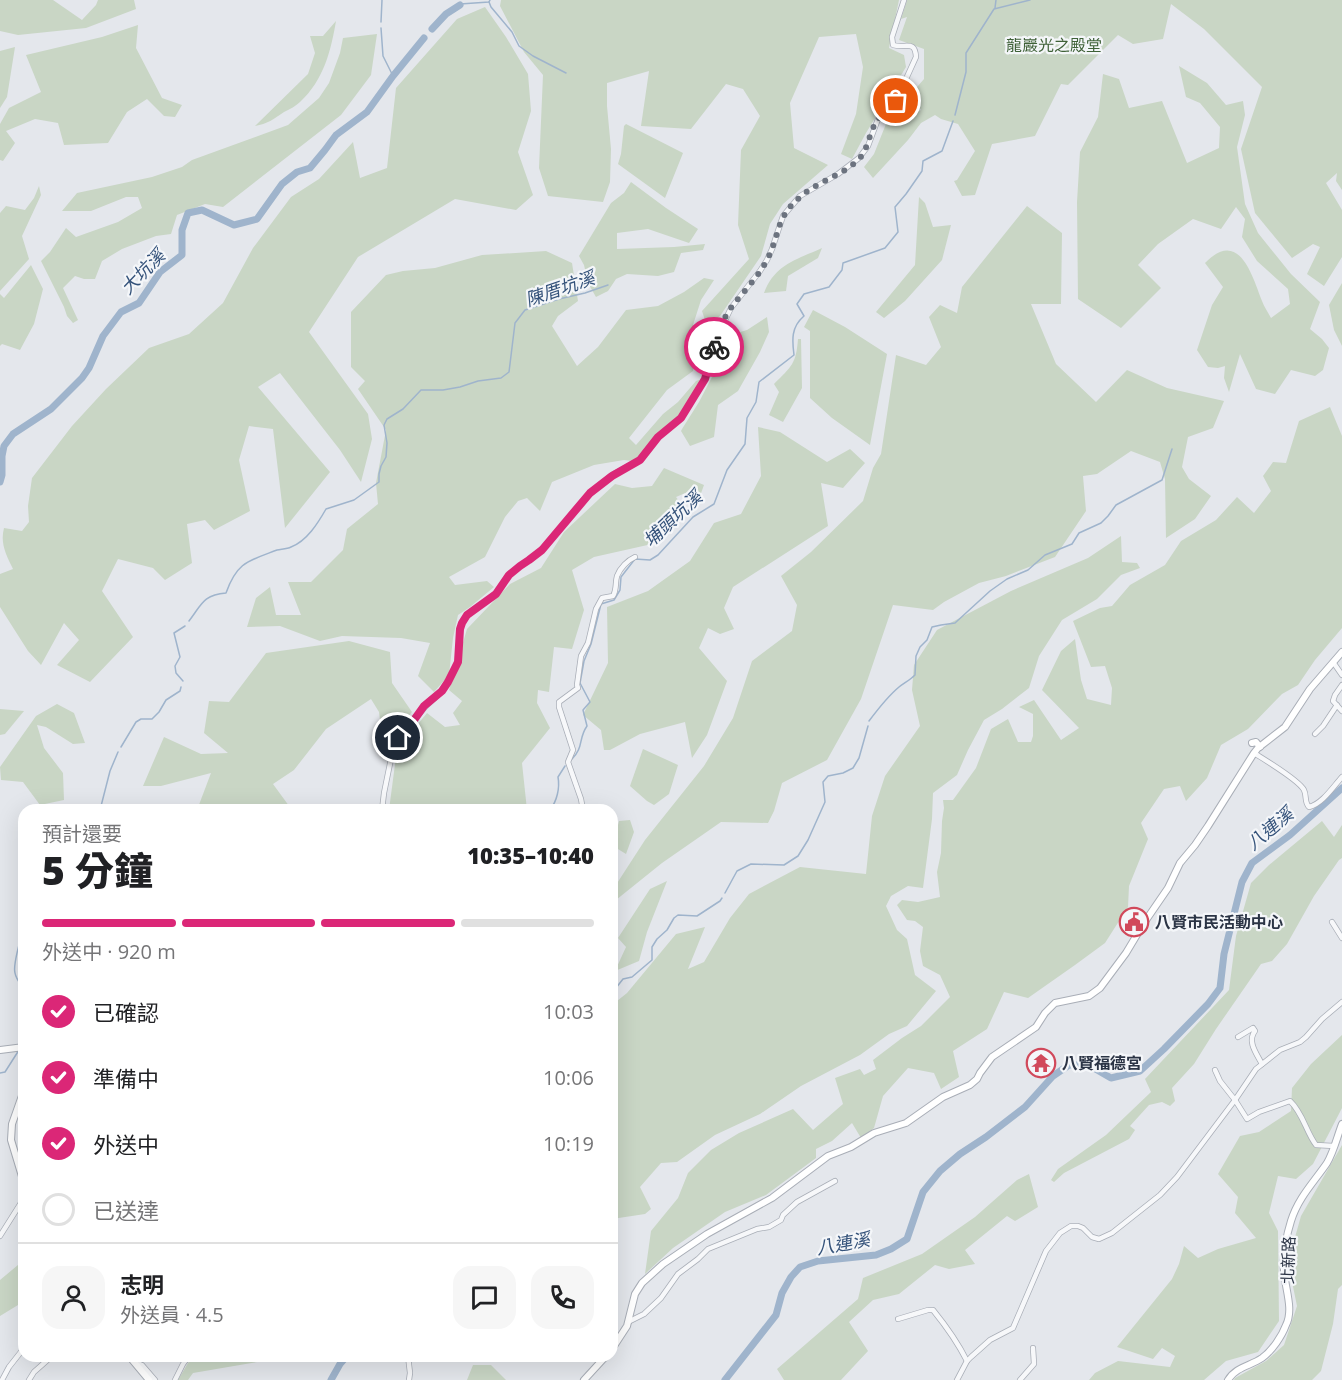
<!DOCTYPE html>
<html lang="zh-TW">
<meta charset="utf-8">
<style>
:root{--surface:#fff;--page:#f6f6f6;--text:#202124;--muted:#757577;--line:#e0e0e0;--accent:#db2777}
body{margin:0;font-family:"Open Sans","Noto Sans TC",sans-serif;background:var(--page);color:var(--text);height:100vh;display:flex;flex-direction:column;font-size:22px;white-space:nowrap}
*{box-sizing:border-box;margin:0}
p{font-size:20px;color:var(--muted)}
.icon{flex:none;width:33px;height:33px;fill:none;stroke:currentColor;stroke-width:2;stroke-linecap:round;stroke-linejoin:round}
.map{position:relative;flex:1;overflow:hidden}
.details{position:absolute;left:18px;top:804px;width:600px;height:558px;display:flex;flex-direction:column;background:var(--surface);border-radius:18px;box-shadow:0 6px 24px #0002}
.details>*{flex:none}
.pin{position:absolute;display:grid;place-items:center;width:51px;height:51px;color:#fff;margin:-26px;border:3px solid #fff;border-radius:50%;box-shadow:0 2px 6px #0007}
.courier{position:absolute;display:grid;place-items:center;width:60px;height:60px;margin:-30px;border:4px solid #db2777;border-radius:50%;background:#fff;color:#222;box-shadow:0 2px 8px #0007}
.headline em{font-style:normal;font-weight:800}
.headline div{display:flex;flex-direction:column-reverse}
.headline{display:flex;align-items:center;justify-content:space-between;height:102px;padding:0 24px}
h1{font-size:39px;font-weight:800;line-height:45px}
.bar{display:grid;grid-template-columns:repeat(4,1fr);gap:9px 6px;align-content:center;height:72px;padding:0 24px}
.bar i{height:8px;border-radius:4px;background:var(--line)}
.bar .active{background:var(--accent)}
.bar p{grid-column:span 4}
.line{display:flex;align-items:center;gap:15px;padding:0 24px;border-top:2px solid var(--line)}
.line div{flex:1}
.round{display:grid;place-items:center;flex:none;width:63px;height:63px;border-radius:18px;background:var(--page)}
ol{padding:0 24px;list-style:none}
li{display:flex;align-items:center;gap:18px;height:66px}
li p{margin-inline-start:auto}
li .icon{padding:6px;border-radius:50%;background:var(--accent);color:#fff;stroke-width:4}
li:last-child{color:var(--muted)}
li i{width:33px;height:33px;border:3px solid var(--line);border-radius:50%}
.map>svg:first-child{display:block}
.green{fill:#c9d6c5}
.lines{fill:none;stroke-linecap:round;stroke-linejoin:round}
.stream{stroke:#9fb4cc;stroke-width:1.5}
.river{stroke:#9fb4cc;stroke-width:7}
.street-casing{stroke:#a9aeb7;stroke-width:6}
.secondary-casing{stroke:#a9aeb7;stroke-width:8}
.street{stroke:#f7f8fa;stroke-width:4.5}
.secondary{stroke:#fff;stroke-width:6}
.done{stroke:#6c737f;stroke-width:6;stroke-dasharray:0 10.8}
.route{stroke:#db2777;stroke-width:8}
.labels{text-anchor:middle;stroke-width:4.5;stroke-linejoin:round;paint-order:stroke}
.park-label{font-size:16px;fill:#3f6138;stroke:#f4f6f9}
.poi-label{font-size:16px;font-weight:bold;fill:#2b3445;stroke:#f4f6f9;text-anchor:start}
.street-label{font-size:16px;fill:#2b3445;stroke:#f4f6f9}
.water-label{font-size:18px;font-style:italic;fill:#34527a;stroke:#f4f6f9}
</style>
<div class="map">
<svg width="1342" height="1380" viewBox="0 0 1342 1380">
<rect width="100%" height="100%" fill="#e4e7ec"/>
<g class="green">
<polygon points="0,0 53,0 82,20 96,5 98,0 134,0 136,9 86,28 18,35 0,31"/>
<polygon points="501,0 899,0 889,48 904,55 906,67 866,133 852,159 841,154 856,114 863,67 856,34 819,37 790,103 794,148 828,165 783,204 770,224 761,256 720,316 707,326 702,311 749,259 738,225 741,150 760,116 743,89 726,84 691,129 641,126 649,71 607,83 607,106 611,149 610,182 603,202 548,196 539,168 543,75 524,52 500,6"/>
<polygon points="907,0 1342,0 1342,190 1336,181 1337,173 1326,183 1342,210 1342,257 1324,286 1307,274 1320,247 1313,244 1292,258 1255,213 1241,149 1262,87 1204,29 1171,4 1163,39 1133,44 1118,35 1068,85 1061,84 1035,136 992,144 975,195 962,196 954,181 957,180 975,151 958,124 941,119 935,115 921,123 908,140 873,178 864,167 874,154 888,119 901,120 921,110 911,94 924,79 924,49 899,40 907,17 901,19"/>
<path d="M485,7L506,37L528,74L531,111L518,152L533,195L516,210L455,199L358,257L309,332L368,414L372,439L361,482L340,450L280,373L258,387L330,472L285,528L273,429L249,426L239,460L250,511L214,530L205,520L187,524L192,563L165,580L153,568L118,559L102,591L133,637L90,682L57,665L79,640L64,623L41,665L28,651L0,607V574L13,569C6,555 0,543 4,528L22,531L29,522L28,506L32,478L72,426L106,389L149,348L189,334L223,303L253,248L291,197L319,179L353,142L360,178L387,168L396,88L457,19Z"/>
<path d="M336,21C331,50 324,80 300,102C296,106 290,109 284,112C274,119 267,124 255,126L308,74L315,53L310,36H323Z"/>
<polygon points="138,25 136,48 162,98 182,105 175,117 164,116 147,99 127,112 108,143 64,145 58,123 35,119 6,131 15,143 3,161 0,160 0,124 9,108 41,92 26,55 102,37"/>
<polygon points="377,34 371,75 341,115 223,207 205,204 177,215 171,234 156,236 122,249 102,261 95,279 84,279 75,276 63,288 78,320 73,323 67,316 64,307 41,261 50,252 66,228 76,237 118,222 142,208 138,197 126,197 91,211 62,211 77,193 152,177 182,167 192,160 288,125 319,98 329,83 340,53 343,38"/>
<polygon points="15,47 7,97 0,108 0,51"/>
<path d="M1179,66L1207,83L1226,105L1243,101L1245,115L1237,147L1245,204L1258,233L1291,274L1320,302L1310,329L1322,339L1329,348L1323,370L1315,376L1291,370L1275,394L1256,389L1240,354L1229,392L1224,378L1225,366L1218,368L1208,367L1197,350L1212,305L1223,287L1205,263C1239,228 1252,275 1262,301C1264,307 1268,312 1271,318L1290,304L1288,289L1257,261L1242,237L1245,219L1236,207L1221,229L1193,219L1158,244L1138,265L1161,288L1121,328L1078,299L1077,202L1080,152L1098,117L1103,74L1119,79L1129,108L1162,101L1187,163L1219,148L1220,127L1200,103L1186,97Z"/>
<polygon points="626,124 683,153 665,198 618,164 621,154 624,126"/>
<polygon points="631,182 666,208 698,229 689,243 648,229 617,233 617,249 674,247 705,244 703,250 681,253 674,272 658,276 627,274 616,279 608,291 596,297 588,283 584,265 579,256 611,203 624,193"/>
<polygon points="39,186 41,195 22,236 29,259 0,291 0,213 6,206 25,210 34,198"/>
<polygon points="919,197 925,203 933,227 951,225 942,260 905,301 884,318 876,312 915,265"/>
<polygon points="1027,206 1062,233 1061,304 1031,304 1056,364 1096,402 1127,370 1167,388 1224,401 1213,428 1188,437 1182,467 1189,479 1211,496 1195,519 1166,538 1165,479 1160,462 1131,451 1097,474 1083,476 1086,511 1055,557 1006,576 979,583 944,602 933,610 893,605 861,699 827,760 782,783 774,811 768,823 721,822 662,863 616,900 612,896 612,891 645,840 704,766 733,718 752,661 792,631 797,605 781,576 811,552 863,501 873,468 881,454 896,355 926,365 941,347 929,317 940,305 957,313 962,287"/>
<path d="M822,248L818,258L788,276L786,291L764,293C775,264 796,260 822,248Z"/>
<polygon points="546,251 572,263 578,301 558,316 552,326 577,366 598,347 626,310 658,306 684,292 704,278 714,280 701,300 693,325 708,341 708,354 695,361 693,371 667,390 629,438 636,445 663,414 678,402 696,381 699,380 700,382 680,421 657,439 640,456 632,461 624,460 594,465 552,482 540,511 527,498 518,501 505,517 485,557 449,577 455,585 487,581 494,587 470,607 458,615 453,638 449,675 434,692 418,676 430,643 401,638 342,636 320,641 280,626 247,627 256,598 270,587 276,615 301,615 288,582 311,582 343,550 347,529 378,504 376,483 386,430 358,389 365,381 351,367 351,312 386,275 403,271 435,268 482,255"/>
<polygon points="31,265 43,289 34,324 20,350 2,344 0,346 0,294 4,298"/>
<polygon points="1342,283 1342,346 1334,330 1329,305"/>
<polygon points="813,310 845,327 887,354 870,445 832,418 810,398 810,331 804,327"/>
<polygon points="767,317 769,332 760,352 738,391 718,405 714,437 690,446 681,431 682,429 699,402 712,377 737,359 719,352 727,336 747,330"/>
<path d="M798,339H801L802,388L783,422L769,415L779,392L774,384C792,366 796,364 798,339Z"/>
<polygon points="1330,407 1342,436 1342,628 1315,660 1298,685 1282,694 1248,729 1221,745 1207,778 1186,801 1180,786 1164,789 1141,823 1148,839 1129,886 1128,907 1105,943 1075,965 1028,998 1004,992 987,1029 953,1051 959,1077 941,1089 934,1073 908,1068 883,1096 874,1128 861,1138 852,1123 832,1141 816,1149 816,1158 766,1195 725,1212 673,1248 645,1274 651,1231 678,1198 688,1173 711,1150 739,1133 793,1109 813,1130 843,1104 835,1078 860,1069 864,1075 876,1069 873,1060 902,1038 921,1026 950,997 940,975 923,966 920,951 923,927 915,921 907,920 897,905 902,900 918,902 940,897 937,872 941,853 942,821 944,808 943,800 953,800 976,768 991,729 1008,719 1018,742 1031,742 1033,736 1033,714 1019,707 1034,700 1061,740 1079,728 1042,690 1061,651 1075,639 1081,680 1087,699 1111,705 1112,688 1105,666 1091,667 1073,621 1100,608 1112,606 1130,585 1165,565 1181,541 1216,520 1237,497 1254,513 1271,491 1263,476 1273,462 1286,463 1299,421"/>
<polygon points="758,427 780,432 827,462 850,449 865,463 843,488 821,483 828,526 733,587 724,608 734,629 720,634 708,628 699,648 727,681 707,735 692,758 685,722 640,734 610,750 604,750 601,730 583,715 608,663 607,607 648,591 690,561 714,523 741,514 761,476"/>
<polygon points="664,468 704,485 700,496 690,491 676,497 686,510 669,524 668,530 652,544 594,557 572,570 584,610 572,649 554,647 549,692 538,690 537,703 550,728 522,763 527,810 389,810 397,749 427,713 445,727 460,725 453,713 462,701 449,690 467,629 510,584 541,568 564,532 615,484 632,488 652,486"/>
<polygon points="1121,536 1122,562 1137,563 1140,568 1121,575 1097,599 1062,620 1039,656 1029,688 1002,709 984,720 968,750 957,775 933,793 932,819 923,888 908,886 891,896 886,906 897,930 907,939 915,975 936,991 907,1026 889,1034 860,1055 801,1086 760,1114 715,1135 677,1162 661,1163 640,1187 651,1209 645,1214 612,1219 612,1005 627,993 676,934 705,927 688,969 704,962 730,918 749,894 800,867 866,874 872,816 885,776 920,726 912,690 914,665 937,630 1011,591 1088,558"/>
<polygon points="349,641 390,652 392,683 412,712 391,736 381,728 379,712 371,699 326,729 294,770 273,784 292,810 197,810 211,773 161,786 143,786 164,737 201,754 228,753 204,733 209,701 229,702 266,653"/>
<polygon points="57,704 74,713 85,743 73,744 46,727 37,725 44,748 63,773 64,800 40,805 23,782 1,780 0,767 36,716"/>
<polygon points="0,709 24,711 5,734 0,735"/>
<polygon points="643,749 678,765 669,794 654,805 647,801 630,786"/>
<polygon points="630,820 634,832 626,854 613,846 619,821"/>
<polygon points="1322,821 1334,837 1342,825 1342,858 1339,860 1314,896 1287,944 1272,961 1261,964 1216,1029 1194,1064 1172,1088 1175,1101 1170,1106 1162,1102 1149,1105 1130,1126 1135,1130 1129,1139 1064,1173 1054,1182 1051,1180 1058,1169 1106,1135 1151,1092 1145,1079 1229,990 1236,936 1251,883 1269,865"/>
<polygon points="667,881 647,932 639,961 615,971 626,947 618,938 650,889"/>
<polygon points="1342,1035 1342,1108 1313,1164 1296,1179 1278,1176 1269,1213 1278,1231 1279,1321 1258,1352 1226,1361 1204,1380 1089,1380 1095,1373 1118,1361 1170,1367 1175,1356 1162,1348 1153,1359 1117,1347 1172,1279 1179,1264 1184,1246 1198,1258 1218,1249 1256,1238 1235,1213 1238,1197 1218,1174 1240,1136 1259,1132 1291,1111 1292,1088 1311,1064"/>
<polygon points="1342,1145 1342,1285 1338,1289 1333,1324 1321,1371 1312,1380 1234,1380 1235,1378 1266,1361 1284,1345 1297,1306 1288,1262 1301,1216"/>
<polygon points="1029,1174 1038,1207 1015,1221 1007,1216 965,1250 975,1264 949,1269 935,1265 899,1294 873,1300 849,1322 868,1351 841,1380 784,1380 777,1369 858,1299 863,1278 922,1254 975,1217 1017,1180"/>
<polygon points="24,1260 24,1315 18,1305 0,1316 0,1280"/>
<polygon points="217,1356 260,1356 257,1362 193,1373 188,1380 178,1380 191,1358 199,1362 214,1360"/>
<polygon points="473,1365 491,1365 506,1380 467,1380"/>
</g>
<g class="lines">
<g class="stream">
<polyline points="489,2 491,7 512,32 519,46 533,56 566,73"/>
<polyline points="460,4 489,2 490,0"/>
<polyline points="995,8 996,0"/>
<polyline points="381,22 382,0"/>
<polyline points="381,28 383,56 393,76"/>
<polyline points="955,115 966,72 966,53 994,9 1030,0"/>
<path d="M189,621C202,604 203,595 226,593C237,562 248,561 277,550C282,549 287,549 291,547C307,541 318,523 326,509L354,500L379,482V474L381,466L386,457L387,443L384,425L387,419L403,409L421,390H443L460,387L478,381L501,378L509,372L515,323L525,310L559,299L585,293L608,285"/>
<polyline points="183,681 176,673 175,666 180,657 174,633 185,626"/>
<path d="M869,721C878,709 887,697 899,687C904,683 910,680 915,675L916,656L920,647L927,640L932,627L941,625L955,623L990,591L1007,579L1028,570L1045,555L1072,544L1079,533L1101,523L1108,516L1116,505L1162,480L1172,449"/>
<polyline points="121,747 136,722 141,719 152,719 159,712 166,700 180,691 181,687"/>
<path d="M572,759C584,747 578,739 587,726L583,710L590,702L580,683L584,661L591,644L601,604L614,600L620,590L621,577L635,559L650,560L658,555L693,517L714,504L727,470L745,444L747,418L756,402L759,382L794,355C792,340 791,327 804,316L797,304L804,294L829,287L842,270L843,263L885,248L898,232L895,207L906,194L922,171L923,161L942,151L953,121"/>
<polyline points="100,810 110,771 118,752"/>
<path d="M550,810C557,801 560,788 558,777L565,766"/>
<polyline points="725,893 737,871 751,864 784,865 798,856 808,840 825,802 823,782 828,776 843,773 853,768 859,758 868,726"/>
<path d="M24,922C23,936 12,962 15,973C16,979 21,985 24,990"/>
<polyline points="612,993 623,979 632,977 652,960 652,947 657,939 667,930 674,918 678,915 697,916 720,901 722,898"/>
<polyline points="0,1073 5,1072 19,1050"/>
</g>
<g class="river">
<polyline points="432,29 446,14 460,5"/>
<polyline points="0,482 2,475 2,456 4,446 13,434 51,409 82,378 89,368 103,336 121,312 139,303 160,272 182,255 182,230 188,213 202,210 234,225 257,219 282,184 297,172 310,168 325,150 336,135 367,112 393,76 424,38"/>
<polyline points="1092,1067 1111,1078 1140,1071 1164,1049 1208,1004 1220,988 1224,954 1242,882 1252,863 1290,835 1342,788"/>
<polyline points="331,1380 340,1364 347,1356"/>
<polyline points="725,1380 776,1315 782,1293 791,1277 800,1267 818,1261 876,1255 891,1249 907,1239 923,1192 940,1171 960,1154 986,1137 1025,1107 1053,1076 1069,1065 1086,1065"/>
</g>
<g class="street-casing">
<g id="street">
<polyline points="1333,662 1342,675"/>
<polyline points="1342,685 1335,695 1333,701 1342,711"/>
<polyline points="1315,734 1323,726 1337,705"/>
<path d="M1254,753C1265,760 1299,780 1304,790C1307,796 1304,802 1309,807C1322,804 1333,787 1342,777"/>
<path d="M382,810L384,793L394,744L425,707L442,691L452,675L458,662L460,629L462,623L467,615L496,594L509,575L520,566L529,560L542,550L590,493L612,475L640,460L658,437L681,418L705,379L716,339L731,308L760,271L767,260L772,249L783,216L800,196L838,174L859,158L868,146L878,119L889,110L896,101L916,57C915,39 905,49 893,45L892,37L904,0"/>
<path d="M583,810L581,799L568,762L573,750L559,707V702L578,688L577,685L581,656L588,643L596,609L602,598L613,596C617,589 615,583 617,576C620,568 628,560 635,557"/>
<polyline points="1332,922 1342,938"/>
<path d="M1238,1037L1253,1028L1255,1031C1247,1041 1256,1053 1262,1064"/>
<path d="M1215,1070L1220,1081L1235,1100L1247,1119L1259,1112L1290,1101C1303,1113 1306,1132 1316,1145L1334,1146"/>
<polyline points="0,1236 24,1198"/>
<path d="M898,1319L928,1310H933C946,1326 958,1343 967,1361"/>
<polyline points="628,1322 644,1314 661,1298 678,1274 698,1259 708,1249 757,1229 769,1227 781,1220 783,1215 797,1202 835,1181"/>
<polyline points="408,1356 410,1373 409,1380"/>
<polyline points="135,1362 142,1365 155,1380"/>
<polyline points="2,1380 9,1367 24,1348"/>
<polyline points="29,1380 34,1372 52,1356"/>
<polyline points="175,1380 183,1364 189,1356"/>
<polyline points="957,1380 967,1361 971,1357 990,1340 1013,1328 1046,1251 1060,1233 1071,1226 1078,1226 1083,1228 1092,1237 1099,1239 1112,1233 1160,1195 1177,1177 1235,1100 1256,1069 1280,1050 1300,1042 1306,1037 1322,1019 1342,1002"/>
<polyline points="1020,1380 1034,1364 1033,1348"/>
</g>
</g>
<g class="secondary-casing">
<g id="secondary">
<polyline points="1252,743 1256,742 1260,747"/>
<polyline points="0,1050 24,1047"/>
<polyline points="24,1090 12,1124 11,1140 24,1183"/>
<polyline points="612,1349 627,1326 635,1294 642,1283 663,1264 707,1234 772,1198 828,1156 851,1147 874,1133 906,1123 943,1097 970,1085 977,1079 980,1073 992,1057 1036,1027 1045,1013 1055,1003 1089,996 1100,988 1126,953 1144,923 1168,888 1180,863 1195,845 1208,826 1254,753 1258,748 1285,727 1310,689 1342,652"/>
<polyline points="129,1356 149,1380"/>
<polyline points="584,1380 606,1356"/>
<path d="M1228,1380C1236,1367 1250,1366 1262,1358C1272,1351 1282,1336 1286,1325C1294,1309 1285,1289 1284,1271C1283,1255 1286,1237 1291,1221C1298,1198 1314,1182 1327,1163C1334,1151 1337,1137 1342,1124"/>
</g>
</g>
<use href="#street" class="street"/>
<use href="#secondary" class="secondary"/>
</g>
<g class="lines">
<path class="done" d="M714,347C717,333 724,317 733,305C745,290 759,276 768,258C780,233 776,218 799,198C817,181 843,176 860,158C869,147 869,132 877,121C881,114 890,108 896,101"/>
<polyline class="route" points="398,738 414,720 424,706 442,691 448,682 458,662 460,629 462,623 467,615 496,594 509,575 520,566 529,560 542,550 590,493 612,476 640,460 658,437 681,418 705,379 714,347"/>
</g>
<defs>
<g id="civic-ring" transform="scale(1.5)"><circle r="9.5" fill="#f4f6f9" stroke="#d1495b" stroke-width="1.5"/><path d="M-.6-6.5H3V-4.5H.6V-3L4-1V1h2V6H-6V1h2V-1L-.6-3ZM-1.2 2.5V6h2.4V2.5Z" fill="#d1495b"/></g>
<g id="temple-ring" transform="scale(1.5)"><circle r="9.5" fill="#f4f6f9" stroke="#d1495b" stroke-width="1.5"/><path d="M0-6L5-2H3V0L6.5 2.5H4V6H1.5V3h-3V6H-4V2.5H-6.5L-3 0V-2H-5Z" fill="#d1495b"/></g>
</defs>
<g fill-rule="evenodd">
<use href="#civic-ring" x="1134" y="922"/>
<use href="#temple-ring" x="1041" y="1063"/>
</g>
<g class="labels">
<g class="park-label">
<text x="1054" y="51">龍巖光之殿堂</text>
</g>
<g class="poi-label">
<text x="1155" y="928">八賢市民活動中心</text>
<text x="1062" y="1069">八賢福德宮</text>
</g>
<g class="street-label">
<text transform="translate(1288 1260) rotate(-88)" y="6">北新路</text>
</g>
<g class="water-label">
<text transform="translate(143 272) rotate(-46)" y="6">大坑溪</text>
<text transform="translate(560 289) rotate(-19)" y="6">陳厝坑溪</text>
<text transform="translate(673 519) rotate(-43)" y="6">埔頭坑溪</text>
<text transform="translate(1270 829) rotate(-40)" y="6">八連溪</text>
<text transform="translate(843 1244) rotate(-10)" y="6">八連溪</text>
</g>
</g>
</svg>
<div class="pin" style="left:896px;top:101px;background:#ea580c"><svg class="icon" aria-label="bag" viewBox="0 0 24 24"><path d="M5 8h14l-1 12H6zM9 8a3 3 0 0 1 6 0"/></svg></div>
<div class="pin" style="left:398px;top:738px;background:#1f2937"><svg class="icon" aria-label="home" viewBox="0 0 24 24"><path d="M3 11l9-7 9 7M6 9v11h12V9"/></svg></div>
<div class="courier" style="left:714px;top:347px"><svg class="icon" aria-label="bike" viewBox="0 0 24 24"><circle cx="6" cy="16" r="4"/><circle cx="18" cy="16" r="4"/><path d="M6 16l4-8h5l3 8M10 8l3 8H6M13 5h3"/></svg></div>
<section class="details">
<div class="headline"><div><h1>5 分鐘</h1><p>預計還要</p></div><em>10:35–10:40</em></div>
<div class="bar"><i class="active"></i><i class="active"></i><i class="active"></i><i></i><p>外送中 · 920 m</p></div>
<ol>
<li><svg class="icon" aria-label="check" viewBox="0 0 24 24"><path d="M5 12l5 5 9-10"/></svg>已確認<p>10:03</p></li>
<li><svg class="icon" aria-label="check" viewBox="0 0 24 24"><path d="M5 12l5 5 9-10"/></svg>準備中<p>10:06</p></li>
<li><svg class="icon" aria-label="check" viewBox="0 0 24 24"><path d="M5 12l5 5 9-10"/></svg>外送中<p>10:19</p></li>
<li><i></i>已送達</li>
</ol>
<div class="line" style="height:108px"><a class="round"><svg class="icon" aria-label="person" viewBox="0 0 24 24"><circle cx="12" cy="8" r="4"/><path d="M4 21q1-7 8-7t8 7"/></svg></a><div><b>志明</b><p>外送員 · 4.5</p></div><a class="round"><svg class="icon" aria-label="chat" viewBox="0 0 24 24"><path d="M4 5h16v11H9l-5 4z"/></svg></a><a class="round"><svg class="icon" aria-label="phone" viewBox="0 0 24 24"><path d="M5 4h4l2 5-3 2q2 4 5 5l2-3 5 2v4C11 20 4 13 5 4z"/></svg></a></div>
</section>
</div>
